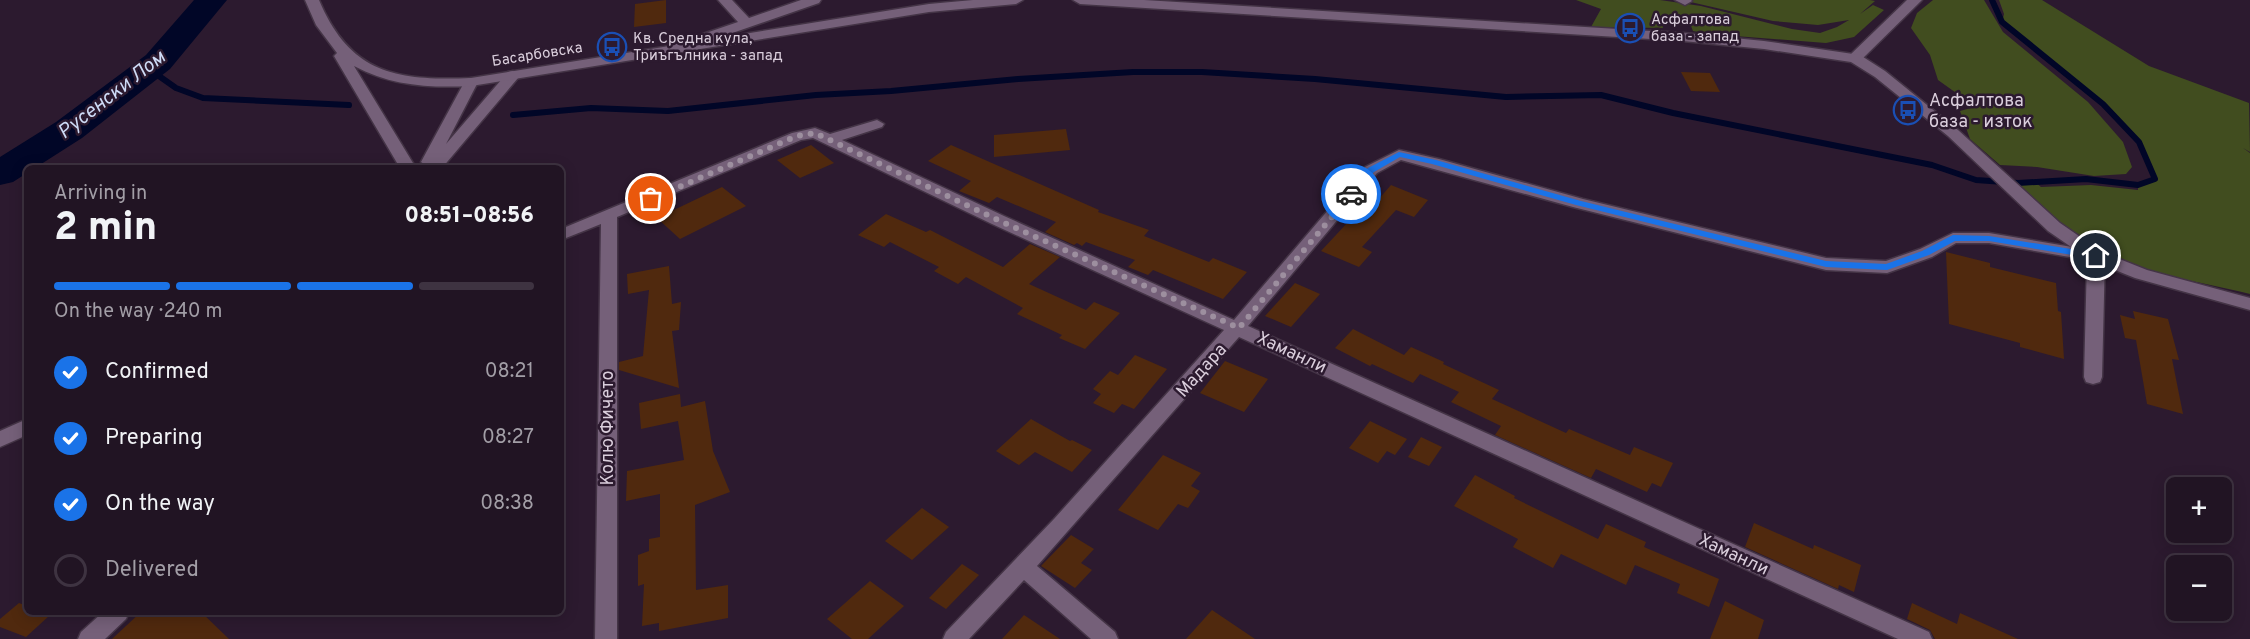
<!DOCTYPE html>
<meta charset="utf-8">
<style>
:root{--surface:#211423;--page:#2d2130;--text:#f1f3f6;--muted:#a29ea6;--line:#3e3341;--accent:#1a73e8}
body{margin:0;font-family:Overpass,sans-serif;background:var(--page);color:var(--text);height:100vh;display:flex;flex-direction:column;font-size:22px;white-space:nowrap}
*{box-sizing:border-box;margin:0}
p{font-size:20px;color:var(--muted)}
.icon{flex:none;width:33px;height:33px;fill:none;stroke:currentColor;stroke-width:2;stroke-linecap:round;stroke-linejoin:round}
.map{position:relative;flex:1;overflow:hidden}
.side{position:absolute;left:24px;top:165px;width:540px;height:450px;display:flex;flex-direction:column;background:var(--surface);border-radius:9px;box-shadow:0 3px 15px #0003,0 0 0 2px var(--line)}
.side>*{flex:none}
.controls{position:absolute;left:2166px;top:477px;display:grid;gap:12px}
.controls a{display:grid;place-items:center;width:66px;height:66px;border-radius:9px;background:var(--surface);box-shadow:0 3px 15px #0003,0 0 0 2px var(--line);font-size:30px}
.pin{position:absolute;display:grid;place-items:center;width:51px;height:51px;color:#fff;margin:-26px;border:3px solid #fff;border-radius:50%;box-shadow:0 2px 6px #0007}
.courier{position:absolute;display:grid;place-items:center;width:60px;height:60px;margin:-30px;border:4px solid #1a73e8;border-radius:50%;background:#fff;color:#222;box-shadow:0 2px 8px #0007}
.headline em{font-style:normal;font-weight:800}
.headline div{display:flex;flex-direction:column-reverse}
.headline{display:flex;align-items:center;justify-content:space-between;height:102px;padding:0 30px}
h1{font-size:39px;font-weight:800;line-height:45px}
.bar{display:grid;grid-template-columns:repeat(4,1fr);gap:9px 6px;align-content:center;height:72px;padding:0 30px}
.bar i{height:8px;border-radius:4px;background:var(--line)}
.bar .active{background:var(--accent)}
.bar p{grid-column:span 4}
ol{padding:0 30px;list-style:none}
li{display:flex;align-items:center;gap:18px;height:66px}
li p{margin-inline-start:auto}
li .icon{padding:6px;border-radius:50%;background:var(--accent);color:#fff;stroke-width:4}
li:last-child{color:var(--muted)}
li i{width:33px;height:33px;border:3px solid var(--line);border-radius:50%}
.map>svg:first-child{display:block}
.green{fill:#414d1f}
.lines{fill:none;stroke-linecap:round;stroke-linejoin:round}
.stream{stroke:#010627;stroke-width:6}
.river{fill:#010627;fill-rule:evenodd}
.building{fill:#50290e}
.street-casing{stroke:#443446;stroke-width:3}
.secondary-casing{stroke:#443446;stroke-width:3}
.street{fill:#756079;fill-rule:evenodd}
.secondary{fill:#756079;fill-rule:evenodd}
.route{fill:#1a73e8}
.done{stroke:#9d8f9f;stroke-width:6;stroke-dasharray:0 10.8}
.labels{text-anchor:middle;stroke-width:5;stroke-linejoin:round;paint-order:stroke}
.far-poi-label{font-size:15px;fill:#dacedc;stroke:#2c1a2f;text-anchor:start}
.far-street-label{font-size:15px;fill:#dacedc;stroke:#2c1a2f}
.poi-label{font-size:18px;fill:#dacedc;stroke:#2c1a2f;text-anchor:start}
.street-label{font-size:18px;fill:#dacedc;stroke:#2c1a2f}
.water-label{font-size:20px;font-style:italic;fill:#cedbf6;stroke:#2c1a2f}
</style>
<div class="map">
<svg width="2250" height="639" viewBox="0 0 2250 639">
<rect width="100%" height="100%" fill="#2c1a2f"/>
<g class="green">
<polygon points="1576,0 1660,0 1701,6 1792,29 1820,33 1837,27 1849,20 1818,25 1773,21 1682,0 1870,0 1875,1 1860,14 1873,5 1884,10 1854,37 1826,43 1709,34 1693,31 1691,26 1662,24 1663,28 1591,27 1601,9"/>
<polygon points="1933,0 1984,0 2003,32 2088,102 2123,142 2132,167 2126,174 2094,176 2037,167 2000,165 1970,139 1960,111 1971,108 1973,105 1938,80 1930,55 1911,28 1917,13"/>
<path d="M1999,0H2042L2149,66L2249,103L2250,152L2243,148L2250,153V294C2194,280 2132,273 2083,241C2058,225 2039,204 2018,183L2034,181L2041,187L2091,185L2138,190V185L2155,179L2139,142L2103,104L2002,22L2004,14Z"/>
</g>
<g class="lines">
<g class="stream">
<polyline points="149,69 176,88 203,98 349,105"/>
<polyline points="513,115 591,108 668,111 816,95 891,91 1018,79 1133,72 1202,72 1315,79 1506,97 1601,95 1673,113 1932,165 1976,180 2018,183 2086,179 2138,185 2155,179 2139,142 2103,104 2002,22 1992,0"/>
</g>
<polygon class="river" points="194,0 227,0 170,69 82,138 35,168 27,168 27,173 13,182 0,185 0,157 56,122 146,55"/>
</g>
<g class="building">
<polygon points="666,0 666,23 634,27 635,4"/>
<polygon points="1681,72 1710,73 1720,92 1691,91"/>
<polygon points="1066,129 1070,150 994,157 994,135"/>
<polygon points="811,145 834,163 800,178 777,160"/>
<polygon points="951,145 1099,210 1098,212 1149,230 1144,236 1209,262 1213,258 1247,272 1223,299 1153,270 1148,275 1128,267 1135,260 1086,242 1082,246 1077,243 1074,245 1045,232 1056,222 997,197 989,203 959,191 971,181 928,161"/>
<polygon points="1391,185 1428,200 1414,217 1396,210 1362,247 1372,252 1359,267 1321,251 1364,205 1371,208"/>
<polygon points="722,187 746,206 680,239 657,218"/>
<polygon points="886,214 926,232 930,230 1003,267 1030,244 1060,257 1029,284 1086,310 1094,302 1120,313 1085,349 1059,338 1062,335 1017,314 1023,308 966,277 958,284 934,271 939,267 890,242 884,247 858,235"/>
<polygon points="1946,252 1990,263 1990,267 2056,283 2058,311 2061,312 2064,359 2020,347 2020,343 1949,324"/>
<polygon points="669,266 672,304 681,302 679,330 672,331 679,388 619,370 619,362 643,356 649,290 628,294 627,274"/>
<polygon points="1295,283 1320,294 1291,327 1265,316"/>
<polygon points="2133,311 2168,319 2179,360 2172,359 2183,414 2147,404 2136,340 2125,338 2120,315 2135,319"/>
<polygon points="1353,329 1404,355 1411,347 1444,362 1443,364 1499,390 1492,399 1566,433 1569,429 1630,455 1634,447 1673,463 1661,487 1652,483 1647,492 1596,469 1591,478 1495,435 1501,426 1451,402 1459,392 1420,374 1413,383 1372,364 1370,366 1335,348"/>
<polygon points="1135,355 1167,369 1134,409 1122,404 1114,413 1093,403 1101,394 1093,389 1110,371 1118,375"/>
<polygon points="1225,361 1268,379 1244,412 1200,393"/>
<polygon points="680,394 681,407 705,401 713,451 730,492 695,505 696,590 728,585 728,618 659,631 659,623 642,626 644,584 638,586 638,555 649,551 649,539 660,537 660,494 626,501 627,471 684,460 678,421 641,429 639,403"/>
<polygon points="1031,419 1070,441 1072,440 1092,450 1072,472 1035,452 1019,465 996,451"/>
<polygon points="1370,421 1407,439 1395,455 1387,451 1378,463 1349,448"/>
<polygon points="1421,437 1442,447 1429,466 1408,457"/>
<polygon points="1163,455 1201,473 1191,486 1200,491 1188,508 1178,504 1158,530 1118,510"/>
<polygon points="1475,475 1515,496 1514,498 1598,539 1606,524 1646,542 1644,547 1719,579 1709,607 1677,593 1680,584 1635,565 1626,585 1561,554 1553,568 1513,547 1518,539 1454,506"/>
<polygon points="922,508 949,527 912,560 885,541"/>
<polygon points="1754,523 1813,549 1814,545 1861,565 1854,592 1839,585 1838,589 1745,547"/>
<polygon points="1071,535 1094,549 1081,563 1092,570 1075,588 1041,566"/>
<polygon points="962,564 979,575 946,609 929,598"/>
<polygon points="870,581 904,606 868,639 852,639 827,619"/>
<polygon points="1725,601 1764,620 1758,639 1710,639"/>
<polygon points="19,603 27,606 27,612 42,612 50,615 26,637 0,627 0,619"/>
<polygon points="1912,603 1957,624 1960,613 2018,639 1935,639 1930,630 1907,619"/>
<polygon points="1212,610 1255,639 1186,639"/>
<polygon points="141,612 201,612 229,639 112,639"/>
<polygon points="1024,615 1060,639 1002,639"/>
</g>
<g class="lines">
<g class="street-casing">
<g id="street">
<polygon points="718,0 732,0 749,18 801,0 821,0 819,3 675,53 665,53 663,50 665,47 738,22"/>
<polygon points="1675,0 1691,0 1692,1 1685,5"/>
<polygon points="1907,0 1922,0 1860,61 1850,61 1848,58 1850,55"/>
<polygon points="513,71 520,75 518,78 442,168 426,168 427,166 421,162 466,79 471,78 478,82 446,144 508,72"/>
<polygon points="877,120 884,124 882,127 842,140 1004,216 1234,320 1365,167 1399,150 1439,159 1583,199 1826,258 1886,261 1920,249 1953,233 1989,233 2096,251 2102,252 2105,256 2102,377 2100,382 2093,384 2086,382 2084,377 2087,260 1989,243 1956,243 1932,257 1887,273 1826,270 1573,207 1401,160 1377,173 1248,326 1929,632 1932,639 1898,639 1239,337 1037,566 1115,632 1118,639 1091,639 1024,580 969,639 943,639 946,632 1054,519 1224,330 992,224 813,138 801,140 617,217 617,639 595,639 601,224 561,240 561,229 792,133 815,128 830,134"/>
<polygon points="27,419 27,435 0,447 0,431"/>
<polygon points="103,612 129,612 126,619 105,639 78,639 81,632"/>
</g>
</g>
<g class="secondary-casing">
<g id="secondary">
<path d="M305,0H319C350,74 397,81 471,78L929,4L973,0H1023L1016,4L929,12L471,86C430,88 391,86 354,66L416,168H400L334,56L337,53L316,25Z"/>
<polygon points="1073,0 1144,0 1683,33 1764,41 1860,55 1885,71 1958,130 2060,223 2102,252 2147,270 2250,298 2250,310 2135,278 2090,260 2048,231 1948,136 1875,77 1851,62 1764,49 1683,41 1080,4"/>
</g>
</g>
<use href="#street" class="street"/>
<use href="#secondary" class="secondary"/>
</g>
<polygon class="route" points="1399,152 1436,160 1581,201 1826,261 1886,264 1922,251 1953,235 1989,236 2096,253 2100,256 2096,259 1989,241 1955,241 1929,255 1887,270 1826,267 1576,205 1432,164 1400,157 1374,172 1354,196 1348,196 1348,192 1368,168"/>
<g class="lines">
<polyline class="done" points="651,199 797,136 815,133 998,220 1239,328 1351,194"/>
</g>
<defs>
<g id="bus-ring" transform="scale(1.5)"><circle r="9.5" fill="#2c1a2f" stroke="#1a4fb4" stroke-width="1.5"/><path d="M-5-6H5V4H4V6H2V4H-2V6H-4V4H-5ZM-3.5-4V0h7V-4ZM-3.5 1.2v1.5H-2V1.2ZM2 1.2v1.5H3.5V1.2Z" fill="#1a4fb4"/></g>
</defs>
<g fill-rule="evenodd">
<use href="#bus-ring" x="1630" y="28"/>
<use href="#bus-ring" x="612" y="47"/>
<use href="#bus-ring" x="1908" y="110"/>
</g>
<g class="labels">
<g class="far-poi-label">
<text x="1651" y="24">Асфалтова<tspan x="1651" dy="17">база - запад</tspan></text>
<text x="633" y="43">Кв. Средна кула,<tspan x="633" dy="17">Триъгълника - запад</tspan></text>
</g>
<g class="far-street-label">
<text transform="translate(537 54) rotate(-9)" y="5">Басарбовска</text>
</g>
<g class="poi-label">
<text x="1929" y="106">Асфалтова<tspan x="1929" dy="21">база - изток</tspan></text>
</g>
<g class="street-label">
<text transform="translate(1292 352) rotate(25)" y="6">Хаманли</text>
<text transform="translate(1201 370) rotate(-48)" y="6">Мадара</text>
<text transform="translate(607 428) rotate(-90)" y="6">Колю Фичето</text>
<text transform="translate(1734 554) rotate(25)" y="6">Хаманли</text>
</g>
<g class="water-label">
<text transform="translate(111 94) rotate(-38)" y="7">Русенски Лом</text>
</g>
</g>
</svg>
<div class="controls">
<a>+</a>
<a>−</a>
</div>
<div class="pin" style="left:651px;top:199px;background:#ea580c"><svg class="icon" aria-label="bag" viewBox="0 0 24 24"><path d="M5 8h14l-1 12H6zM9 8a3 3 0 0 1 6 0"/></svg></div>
<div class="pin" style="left:2096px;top:256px;background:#1f2937"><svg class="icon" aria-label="home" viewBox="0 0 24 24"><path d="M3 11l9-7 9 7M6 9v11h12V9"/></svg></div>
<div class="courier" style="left:1351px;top:194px"><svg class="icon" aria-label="car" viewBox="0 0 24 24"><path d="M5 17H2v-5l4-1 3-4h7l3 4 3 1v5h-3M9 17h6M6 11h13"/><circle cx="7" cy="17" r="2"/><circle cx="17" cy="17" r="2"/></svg></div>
<section class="side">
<div class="headline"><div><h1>2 min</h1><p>Arriving in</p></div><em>08:51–08:56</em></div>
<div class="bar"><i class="active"></i><i class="active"></i><i class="active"></i><i></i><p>On the way · 240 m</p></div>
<ol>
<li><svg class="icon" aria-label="check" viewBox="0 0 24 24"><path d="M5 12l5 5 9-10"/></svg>Confirmed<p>08:21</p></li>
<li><svg class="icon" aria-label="check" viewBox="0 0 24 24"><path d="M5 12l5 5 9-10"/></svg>Preparing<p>08:27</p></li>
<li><svg class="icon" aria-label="check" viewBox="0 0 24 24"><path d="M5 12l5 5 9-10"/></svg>On the way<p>08:38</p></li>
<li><i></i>Delivered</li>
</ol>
</section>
</div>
